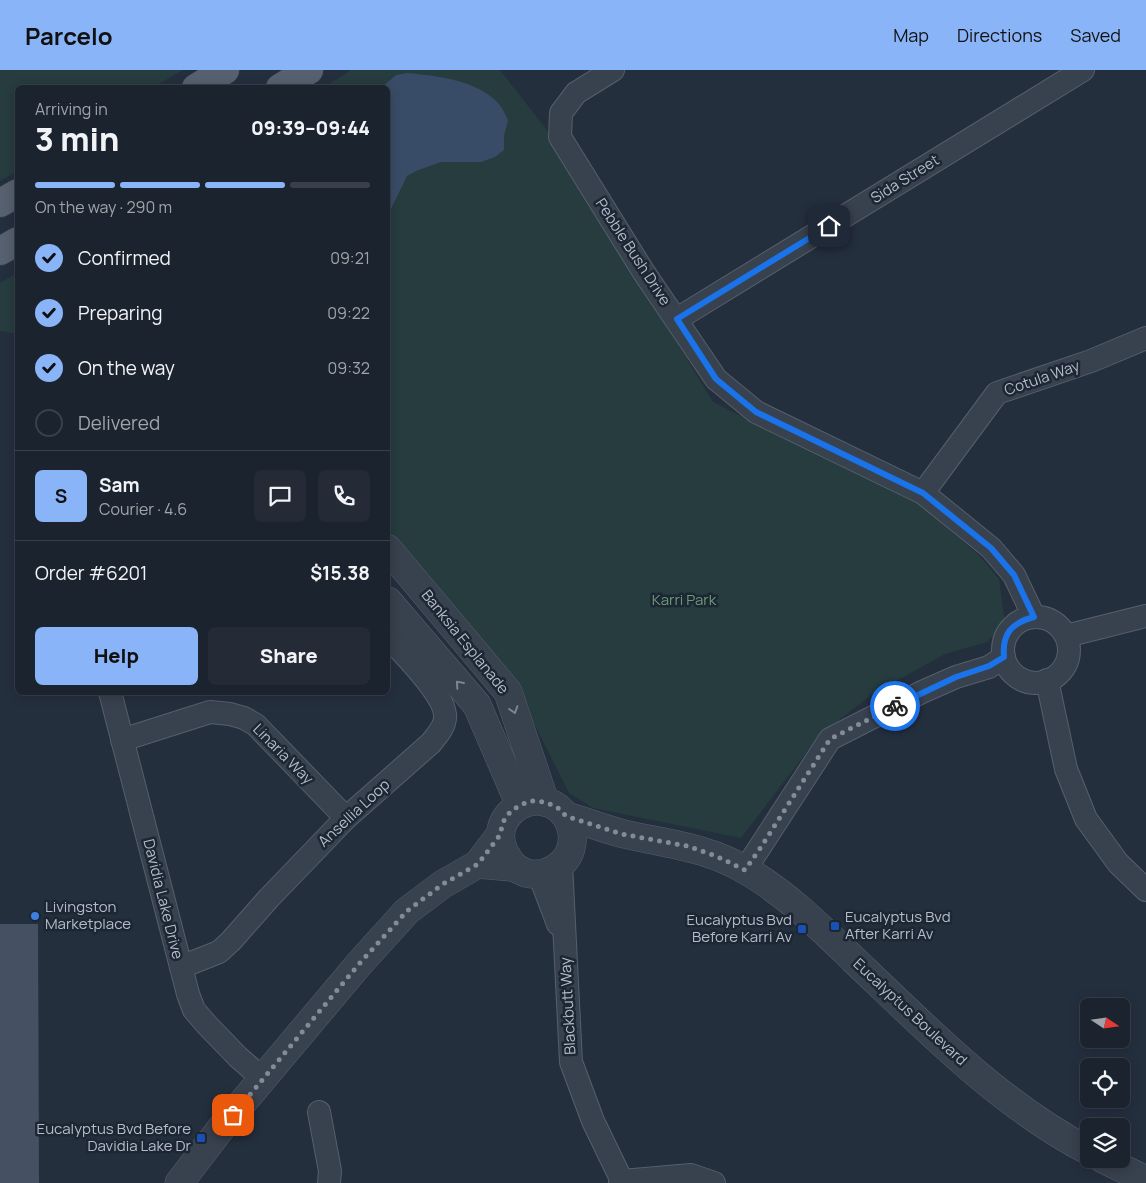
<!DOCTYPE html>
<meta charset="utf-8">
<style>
:root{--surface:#1b232e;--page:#242b36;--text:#f1f3f6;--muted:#a0a4aa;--line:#39404a;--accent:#8ab4f8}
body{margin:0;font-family:Manrope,sans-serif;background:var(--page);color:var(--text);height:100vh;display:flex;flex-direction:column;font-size:19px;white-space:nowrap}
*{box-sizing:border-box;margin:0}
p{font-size:16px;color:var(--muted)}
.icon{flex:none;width:28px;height:28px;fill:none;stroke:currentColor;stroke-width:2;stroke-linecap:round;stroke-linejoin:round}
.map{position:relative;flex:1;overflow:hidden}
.sheet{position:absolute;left:15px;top:15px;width:375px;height:610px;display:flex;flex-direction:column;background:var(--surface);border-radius:8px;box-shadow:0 2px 12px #0003,0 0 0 1px var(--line)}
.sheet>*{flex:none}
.needle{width:32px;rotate:103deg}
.tools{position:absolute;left:1080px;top:928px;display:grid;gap:10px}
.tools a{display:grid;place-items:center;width:50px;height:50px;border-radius:8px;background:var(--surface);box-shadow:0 2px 12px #0003,0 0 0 1px var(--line);font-size:25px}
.pin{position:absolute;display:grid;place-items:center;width:42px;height:42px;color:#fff;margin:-21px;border-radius:10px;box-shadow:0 2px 8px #0006}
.courier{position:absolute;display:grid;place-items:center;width:50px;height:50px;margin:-25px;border:4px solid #1a73e8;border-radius:50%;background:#fff;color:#222;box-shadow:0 1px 6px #0007}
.headline em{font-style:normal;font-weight:800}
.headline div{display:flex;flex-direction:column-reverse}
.headline{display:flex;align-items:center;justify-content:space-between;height:85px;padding:0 20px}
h1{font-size:32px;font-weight:800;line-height:38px}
.bar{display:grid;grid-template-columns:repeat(4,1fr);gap:8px 5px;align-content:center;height:60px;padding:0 20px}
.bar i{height:6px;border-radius:4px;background:var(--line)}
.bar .active{background:var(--accent)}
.bar p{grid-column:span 4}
.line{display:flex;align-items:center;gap:12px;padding:0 20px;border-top:1px solid var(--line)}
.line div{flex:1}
.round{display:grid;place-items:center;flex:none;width:52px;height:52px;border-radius:8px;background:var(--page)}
ol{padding:0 20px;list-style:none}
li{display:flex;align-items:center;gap:15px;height:55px}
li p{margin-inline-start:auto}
li .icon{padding:5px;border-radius:50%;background:var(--accent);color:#111;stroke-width:4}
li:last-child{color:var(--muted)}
li i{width:28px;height:28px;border:2px solid var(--line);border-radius:50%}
.primary-button{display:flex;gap:10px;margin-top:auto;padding:10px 20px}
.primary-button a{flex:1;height:58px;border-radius:8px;background:var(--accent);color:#111;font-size:20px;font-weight:800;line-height:58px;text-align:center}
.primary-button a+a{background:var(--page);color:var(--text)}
header{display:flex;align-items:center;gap:30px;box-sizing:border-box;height:70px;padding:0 25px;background:var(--accent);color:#111}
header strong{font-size:24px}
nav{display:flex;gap:28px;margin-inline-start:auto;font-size:18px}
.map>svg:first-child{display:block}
.green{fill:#263c3f}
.water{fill:#394c67}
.building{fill:#455162}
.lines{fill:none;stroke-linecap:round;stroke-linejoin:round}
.minor-casing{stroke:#565f6c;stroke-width:24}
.tertiary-casing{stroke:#565f6c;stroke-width:29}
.primary-casing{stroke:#414a57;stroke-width:29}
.minor{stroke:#38414e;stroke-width:22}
.tertiary{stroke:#38414e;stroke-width:28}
.primary{stroke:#56606e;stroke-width:28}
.oneway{stroke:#7c8592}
.done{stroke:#828b98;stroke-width:5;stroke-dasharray:0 9}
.route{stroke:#1a73e8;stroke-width:6}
.shop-dot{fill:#3f7fe0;stroke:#1d2633;stroke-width:2}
.transit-dot{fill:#1a4fb4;stroke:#1d2633;stroke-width:2}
.labels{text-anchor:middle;stroke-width:5;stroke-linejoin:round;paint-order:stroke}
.street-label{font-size:15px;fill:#b4bcc9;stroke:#1d2633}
.park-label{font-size:15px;fill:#6b9a76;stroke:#1d2633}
.poi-label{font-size:15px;fill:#b4bcc9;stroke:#1d2633;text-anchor:start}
</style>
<header>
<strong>Parcelo</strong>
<nav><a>Map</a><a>Directions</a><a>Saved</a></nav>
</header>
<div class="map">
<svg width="1146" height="1113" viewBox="0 0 1146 1113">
<rect width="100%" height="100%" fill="#242f3e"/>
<g class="green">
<polygon points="0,0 183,0 154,17 18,18 17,101 0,111"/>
<polygon points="351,0 500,0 554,69 713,332 917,433 979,485 999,509 1005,552 987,572 945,584 871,625 819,666 741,768 593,738 569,723 515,616 388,470 388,18 323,18"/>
<polygon points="17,203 17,264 0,261 0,213"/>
</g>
<path class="water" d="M408,3C437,6 477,10 498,33C502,37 505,44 508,50L504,66V80L495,87L481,92H441L416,101L407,106L388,145V18L382,17L396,5Z"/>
<polygon class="building" points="0,854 38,854 39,1113 0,1113"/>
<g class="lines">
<g class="minor-casing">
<g id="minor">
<polyline points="613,0 576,23 561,43 560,67 643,201 716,309 756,342 923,423 991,478 1014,505 1034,547"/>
<polyline points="677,249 1083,0"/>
<polyline points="923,423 997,323 1091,291 1146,268"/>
<circle cx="1036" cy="580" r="33"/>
<polyline points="1066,566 1146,546"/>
<polyline points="1047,610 1066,699 1086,749 1118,793 1146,820"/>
<polyline points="110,622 188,924 194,940 207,955 238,987 263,1009"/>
<polyline points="122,670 210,642 230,644 244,648 256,655 346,748"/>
<polyline points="561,794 571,992 593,1051 622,1111"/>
<polyline points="745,800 830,669 922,622 956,607 989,597 1004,587"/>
<polyline points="539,804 558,854"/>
<path d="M181,897L219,882L231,871L269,828L346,748L431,673C437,665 444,658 445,649C448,626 403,584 388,567"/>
<polyline points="319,1042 330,1101 329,1113"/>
<polyline points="620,1113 622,1111 691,1105 714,1113"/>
</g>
</g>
<g class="tertiary-casing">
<g id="tertiary">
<polyline points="388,479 508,622 545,732"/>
<polyline points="388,531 477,635 520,735"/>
<path d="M566,746C585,751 604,759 624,764C667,774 708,777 747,801C787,824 821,858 854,890C927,959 999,1034 1089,1081"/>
<path d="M478,794C489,795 501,796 512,797C517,798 521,801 526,803C545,808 566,796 571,778C574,767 572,754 565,745C536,707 472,753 515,797"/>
<polyline points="1103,1089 1146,1110"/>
<polyline points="179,1113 222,1057 359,894 407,841 443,814 478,794 500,765"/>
</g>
</g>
<g class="primary-casing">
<g id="primary">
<polyline points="196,18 225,0"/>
<polyline points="280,18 309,0"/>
<polyline points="0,133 18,123"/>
<polyline points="0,181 18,171"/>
</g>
</g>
<use href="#minor" class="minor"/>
<use href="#tertiary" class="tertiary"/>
<use href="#primary" class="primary"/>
</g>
<defs><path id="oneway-chevron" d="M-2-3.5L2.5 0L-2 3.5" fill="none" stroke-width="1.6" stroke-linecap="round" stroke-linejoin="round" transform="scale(1.25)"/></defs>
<g class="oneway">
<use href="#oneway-chevron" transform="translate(459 614) rotate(-131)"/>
<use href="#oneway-chevron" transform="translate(514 640) rotate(72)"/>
</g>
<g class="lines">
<polyline class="done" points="233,1045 359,894 407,841 443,814 478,794 500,765 503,752 510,742 520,735 532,731 545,732 557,737 566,746 622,764 687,776 716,786 745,800 761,777 830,669 895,636"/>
<path class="route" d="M829,156L677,249L716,309L756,342L923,423L991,478L1014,505L1034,547C1011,553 1002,564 1004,587L989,596L956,607L895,636"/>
</g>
<circle class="shop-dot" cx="35" cy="846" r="5"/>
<g class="transit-dot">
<rect x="830" y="851" width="10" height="10" rx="2.5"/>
<rect x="797" y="854" width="10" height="10" rx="2.5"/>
<rect x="196" y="1063" width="10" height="10" rx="2.5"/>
</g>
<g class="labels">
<g class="street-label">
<text transform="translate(905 109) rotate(-32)" y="5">Sida Street</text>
<text transform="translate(633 182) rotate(57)" y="5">Pebble Bush Drive</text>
<text transform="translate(1042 308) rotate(-19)" y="5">Cotula Way</text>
<text transform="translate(465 572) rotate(51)" y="5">Banksia Esplanade</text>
<text transform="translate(283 684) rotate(45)" y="5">Linaria Way</text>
<text transform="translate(354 743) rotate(-43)" y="5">Ansellia Loop</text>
<text transform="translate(163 829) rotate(76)" y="5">Davidia Lake Drive</text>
<text transform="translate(568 936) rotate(-93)" y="5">Blackbutt Way</text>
<text transform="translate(910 942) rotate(43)" y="5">Eucalyptus Boulevard</text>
</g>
<g class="park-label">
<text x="684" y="535">Karri Park</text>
</g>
<g class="poi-label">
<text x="45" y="842">Livingston<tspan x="45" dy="17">Marketplace</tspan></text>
<text x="845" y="852">Eucalyptus Bvd<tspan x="845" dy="17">After Karri Av</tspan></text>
<text x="792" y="855" text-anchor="end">Eucalyptus Bvd<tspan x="792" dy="17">Before Karri Av</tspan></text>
<text x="191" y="1064" text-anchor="end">Eucalyptus Bvd Before<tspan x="191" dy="17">Davidia Lake Dr</tspan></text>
</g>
</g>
</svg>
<div class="tools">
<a><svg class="needle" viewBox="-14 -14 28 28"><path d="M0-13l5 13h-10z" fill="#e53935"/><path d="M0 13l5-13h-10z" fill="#a0a4aa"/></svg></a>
<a><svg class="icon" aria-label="locate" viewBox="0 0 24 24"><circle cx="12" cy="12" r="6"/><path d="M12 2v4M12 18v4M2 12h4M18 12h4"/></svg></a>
<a><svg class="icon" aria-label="layers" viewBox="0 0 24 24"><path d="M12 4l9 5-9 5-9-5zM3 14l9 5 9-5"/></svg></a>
</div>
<div class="pin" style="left:233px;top:1045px;background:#ea580c"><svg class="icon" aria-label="bag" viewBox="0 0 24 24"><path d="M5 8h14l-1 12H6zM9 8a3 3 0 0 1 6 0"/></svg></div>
<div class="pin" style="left:829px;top:156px;background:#1f2937"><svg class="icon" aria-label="home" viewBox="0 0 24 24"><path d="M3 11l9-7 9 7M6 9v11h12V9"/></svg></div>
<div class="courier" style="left:895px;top:636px"><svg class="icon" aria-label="bike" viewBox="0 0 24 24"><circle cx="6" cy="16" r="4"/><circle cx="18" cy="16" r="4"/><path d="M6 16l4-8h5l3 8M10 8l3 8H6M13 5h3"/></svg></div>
<section class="sheet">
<div class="headline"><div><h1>3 min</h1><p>Arriving in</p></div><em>09:39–09:44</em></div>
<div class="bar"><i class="active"></i><i class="active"></i><i class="active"></i><i></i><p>On the way · 290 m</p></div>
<ol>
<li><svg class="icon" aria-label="check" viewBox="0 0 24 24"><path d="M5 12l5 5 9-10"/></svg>Confirmed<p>09:21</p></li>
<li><svg class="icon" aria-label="check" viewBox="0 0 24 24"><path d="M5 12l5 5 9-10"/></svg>Preparing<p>09:22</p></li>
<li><svg class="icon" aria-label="check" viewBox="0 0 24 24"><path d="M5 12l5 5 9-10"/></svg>On the way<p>09:32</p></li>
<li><i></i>Delivered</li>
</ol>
<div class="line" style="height:90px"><b class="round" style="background:var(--accent);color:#111">S</b><div><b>Sam</b><p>Courier · 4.6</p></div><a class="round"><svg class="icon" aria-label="chat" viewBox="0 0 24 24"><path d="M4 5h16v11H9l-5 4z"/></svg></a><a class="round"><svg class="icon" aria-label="phone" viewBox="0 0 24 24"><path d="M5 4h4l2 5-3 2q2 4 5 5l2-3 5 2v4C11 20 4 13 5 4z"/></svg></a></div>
<div class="line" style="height:65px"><div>Order #6201</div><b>$15.38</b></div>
<div class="primary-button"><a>Help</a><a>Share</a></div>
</section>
</div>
